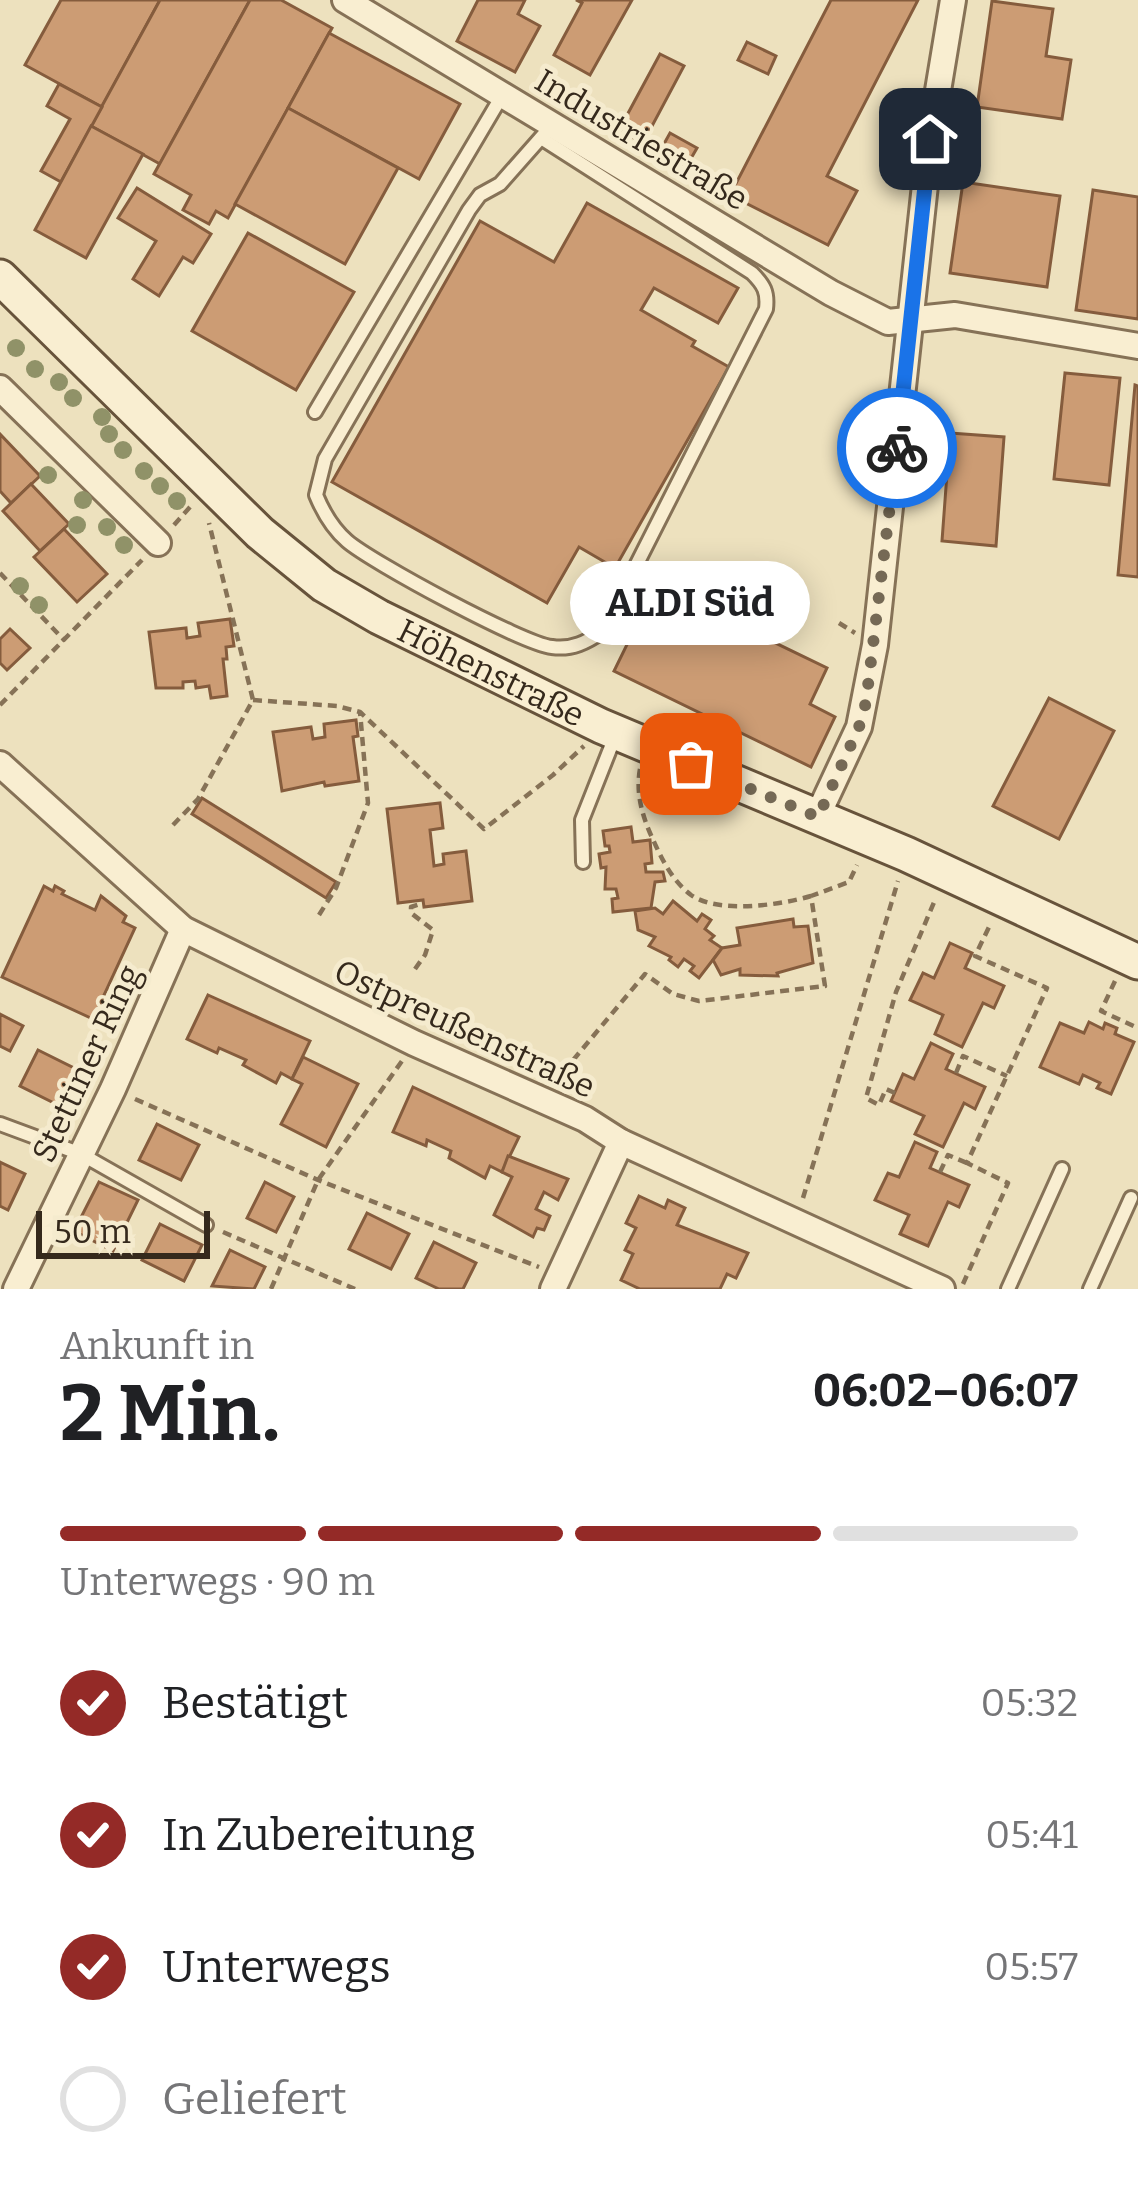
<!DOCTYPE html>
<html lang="de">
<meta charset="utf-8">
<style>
:root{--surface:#fff;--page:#f2f2f2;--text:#202124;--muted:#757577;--line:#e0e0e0;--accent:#942a27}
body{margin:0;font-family:Bitter,serif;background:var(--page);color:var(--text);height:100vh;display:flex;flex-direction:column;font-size:45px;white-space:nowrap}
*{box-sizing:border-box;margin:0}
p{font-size:39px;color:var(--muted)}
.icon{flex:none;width:66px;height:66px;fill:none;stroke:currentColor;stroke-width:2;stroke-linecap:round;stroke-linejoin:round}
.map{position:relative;height:1289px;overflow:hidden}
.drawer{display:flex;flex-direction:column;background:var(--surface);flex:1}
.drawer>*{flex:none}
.scale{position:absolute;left:36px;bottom:30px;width:174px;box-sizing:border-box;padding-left:12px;border:6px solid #35291c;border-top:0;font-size:33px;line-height:42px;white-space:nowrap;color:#35291c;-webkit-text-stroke:9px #f5ebce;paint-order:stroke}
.pin{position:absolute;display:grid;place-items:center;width:102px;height:102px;color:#fff;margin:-51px;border-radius:24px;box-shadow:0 6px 18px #0006}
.courier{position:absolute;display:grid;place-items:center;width:120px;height:120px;margin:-60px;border:9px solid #1a73e8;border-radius:50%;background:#fff;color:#222;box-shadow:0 3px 15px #0007}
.bubble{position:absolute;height:84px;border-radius:42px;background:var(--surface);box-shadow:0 6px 30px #0003;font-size:39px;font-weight:700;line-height:84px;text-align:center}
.overview em{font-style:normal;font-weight:700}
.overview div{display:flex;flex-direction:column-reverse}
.overview{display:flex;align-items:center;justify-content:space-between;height:204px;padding:0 60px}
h1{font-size:78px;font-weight:700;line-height:90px}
.bar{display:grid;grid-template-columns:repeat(4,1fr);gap:18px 12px;align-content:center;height:144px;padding:0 60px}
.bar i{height:15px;border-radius:9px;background:var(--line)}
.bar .active{background:var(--accent)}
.bar p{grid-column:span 4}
ol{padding:0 60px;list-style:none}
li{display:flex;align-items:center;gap:36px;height:132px}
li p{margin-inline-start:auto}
li .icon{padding:12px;border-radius:50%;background:var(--accent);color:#fff;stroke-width:4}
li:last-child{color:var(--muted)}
li i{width:66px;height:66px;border:6px solid var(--line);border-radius:50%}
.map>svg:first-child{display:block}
.building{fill:#cc9c74;stroke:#855c3d;stroke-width:3}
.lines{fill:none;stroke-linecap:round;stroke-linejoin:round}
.lane-casing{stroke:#867257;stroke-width:18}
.street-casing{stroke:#867257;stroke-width:30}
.secondary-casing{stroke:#67533b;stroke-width:39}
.path{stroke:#867257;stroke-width:4.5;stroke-dasharray:9 6;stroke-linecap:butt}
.lane{stroke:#f9eed1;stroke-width:12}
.street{stroke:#f9eed1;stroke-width:24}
.secondary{stroke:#f9eed1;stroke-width:33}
.tree{fill:#909268}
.done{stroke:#756955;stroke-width:12;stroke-dasharray:0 21.6}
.route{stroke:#1a73e8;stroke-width:15}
.labels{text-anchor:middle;stroke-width:10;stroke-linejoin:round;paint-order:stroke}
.street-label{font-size:33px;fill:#35291c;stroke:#f5ebce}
</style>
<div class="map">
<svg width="1138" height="1289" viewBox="0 0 1138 1289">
<rect width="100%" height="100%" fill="#ede1be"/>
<g class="building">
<polygon points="61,0 160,0 102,107 25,65"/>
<polygon points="160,0 250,0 160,164 91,126"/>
<polygon points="250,0 281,0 332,28 228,218 216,211 209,224 183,210 191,195 154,174"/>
<polygon points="478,0 525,0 518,14 540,26 515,72 457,41"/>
<polygon points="576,0 632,0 590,75 554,55 582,3"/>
<polygon points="831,0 918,0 827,176 857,191 828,245 730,195"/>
<polygon points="992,1 1053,9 1046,56 1071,60 1062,119 977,107"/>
<polygon points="329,33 460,104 419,179 288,108"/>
<polygon points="747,42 776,56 768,74 738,60"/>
<polygon points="660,54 684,66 643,143 619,130"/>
<polygon points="59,84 102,107 61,182 41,171 70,119 47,106"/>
<polygon points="288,108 398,168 345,264 235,204"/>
<polygon points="91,126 143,154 86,258 35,230"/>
<polygon points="670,133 697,148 686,167 659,153"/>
<polygon points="963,182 1060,196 1047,287 950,273"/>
<polygon points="137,188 211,234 193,263 183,257 159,296 133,279 156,241 118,218"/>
<polygon points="1093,190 1138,197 1138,319 1076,310"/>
<polygon points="587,203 738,288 718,323 654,288 641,310 695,341 692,346 729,367 615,568 579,547 547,603 332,482 480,221 554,262"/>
<polygon points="248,233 354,292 296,390 192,331"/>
<polygon points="1065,373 1120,378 1109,485 1054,479"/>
<polygon points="1135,385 1138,386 1138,577 1118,575"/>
<polygon points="950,433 1004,437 996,546 942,541"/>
<polygon points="0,434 40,476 11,503 0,491"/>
<polygon points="31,484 69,524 40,551 3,511"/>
<polygon points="64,529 107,574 77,602 34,557"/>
<polygon points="662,573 766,624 761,636 827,668 810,704 835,717 811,767 614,671"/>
<polygon points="230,619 234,646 226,647 227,659 223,659 227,696 211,698 209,686 196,688 195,681 183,682 183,688 156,688 149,632 186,628 187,638 200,636 198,623"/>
<polygon points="10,629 30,648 7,670 0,663 0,639"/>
<polygon points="1049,698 1114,731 1059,839 993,806"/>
<polygon points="356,720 358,736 353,737 359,781 325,786 324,782 282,791 273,732 311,727 313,739 325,737 324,724"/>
<polygon points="202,798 336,882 326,898 192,814"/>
<polygon points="440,803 443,828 430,830 434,866 444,864 443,854 466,851 472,901 424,907 423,900 398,903 387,809"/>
<polygon points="631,827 633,842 650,840 652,863 645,864 646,872 663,872 665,881 655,882 651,908 613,912 612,899 618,898 616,889 605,889 606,867 601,868 599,854 610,852 609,846 605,846 603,831"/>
<polygon points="44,886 53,891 55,886 64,891 62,894 95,910 101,896 126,916 123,922 135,928 93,1019 2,977"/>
<polygon points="673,901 697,921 702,914 711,920 705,929 714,936 710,940 722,948 699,978 690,971 694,966 684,959 678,967 669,960 671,957 649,946 655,937 638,930 635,911 655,908 663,914"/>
<polygon points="793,919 794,927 808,926 813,963 777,973 778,976 740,975 740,969 721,975 713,960 722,948 740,945 737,928"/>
<polygon points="950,943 972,953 965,968 1004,986 994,1008 983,1003 962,1047 935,1034 943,1015 910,1000 923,973 934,978"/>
<polygon points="208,995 310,1041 292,1079 281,1073 276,1083 243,1065 246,1060 219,1048 217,1053 187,1039"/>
<polygon points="0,1014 23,1026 10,1051 0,1046"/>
<polygon points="1089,1022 1103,1029 1105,1023 1117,1028 1115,1034 1134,1042 1111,1094 1097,1088 1100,1083 1083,1075 1079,1084 1040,1067 1060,1023 1084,1033"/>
<polygon points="931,1043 953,1054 946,1069 985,1087 975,1109 964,1103 943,1147 915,1134 924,1116 891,1101 903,1074 914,1079"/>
<polygon points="38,1050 80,1071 62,1107 20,1086"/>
<polygon points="303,1057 358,1084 326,1147 281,1124 302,1084 292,1079"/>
<polygon points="413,1087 519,1137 502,1172 490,1166 485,1178 449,1158 451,1151 427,1140 426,1146 393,1132"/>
<polygon points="157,1124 199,1145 181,1180 139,1160"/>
<polygon points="915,1142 937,1152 930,1168 969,1185 959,1207 948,1202 928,1246 900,1234 909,1215 875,1200 888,1173 899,1177"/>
<polygon points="508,1156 568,1179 558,1200 544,1192 536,1209 550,1216 544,1230 537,1228 533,1237 494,1215 512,1177 502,1172"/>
<polygon points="0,1162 25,1174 8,1210 0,1206"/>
<polygon points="99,1182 138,1200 113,1251 74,1231"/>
<polygon points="265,1182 294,1197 276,1232 247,1218"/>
<polygon points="639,1196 665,1208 668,1200 685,1208 677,1225 748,1253 736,1278 727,1274 720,1289 640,1289 621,1280 633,1254 625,1250 636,1228 626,1223"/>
<polygon points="367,1213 409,1234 391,1269 349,1249"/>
<polygon points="160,1224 202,1245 184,1281 142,1260"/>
<polygon points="434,1242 476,1263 463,1289 439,1289 416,1278"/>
<polygon points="230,1250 265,1267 254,1289 212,1286"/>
</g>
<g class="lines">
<g class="lane-casing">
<g id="lane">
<path d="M541,138L752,273C764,285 768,292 766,309L603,631C587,642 572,650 552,647C523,644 371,562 347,541C332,528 323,512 316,495L325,459L469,210L480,195L500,184L553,124"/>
<polyline points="315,412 503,94"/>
<polyline points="583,862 582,820 616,734"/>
<polyline points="0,1124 81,1154 206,1225"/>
<polyline points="1008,1289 1062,1169"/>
<polyline points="1090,1289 1131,1198"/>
</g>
</g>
<g class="street-casing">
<g id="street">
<polyline points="345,0 831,293 888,322 955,315 1138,346"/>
<polyline points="0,388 158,543"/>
<polyline points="0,764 183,929 414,1043 585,1119 621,1142 942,1289"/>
<polyline points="817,817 859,727 875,645 930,139 953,0"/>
<polyline points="16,1289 113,1089 183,929"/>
<polyline points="553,1289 621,1142"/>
</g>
</g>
<g class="secondary-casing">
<g id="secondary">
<path id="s1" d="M0,277L260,533L324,585L379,617L601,726L906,854L1138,962"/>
</g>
</g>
<g class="path">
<polyline points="174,525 191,506"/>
<polyline points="0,573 65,641"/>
<polyline points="839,623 855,633"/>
<polyline points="253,700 337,706 360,712 484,829 553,775 584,746"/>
<polyline points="0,705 142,560"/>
<path d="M640,769C636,791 641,812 650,833C660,855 670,879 691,895C718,914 781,905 811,896"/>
<polyline points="173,825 198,799 253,700 209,523"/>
<polyline points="319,915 336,888 368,803 360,712"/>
<polyline points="415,969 425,955 433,930 411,913 411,907 423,903"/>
<polyline points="1115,981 1101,1011 1138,1028"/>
<polyline points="956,1073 963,1056 1007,1076"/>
<polyline points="554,1083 645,974 673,994 699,1001 825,986 811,896 849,882 857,865"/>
<polyline points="895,1093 886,1089 879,1105 866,1098 896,992 935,900"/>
<polyline points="135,1099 318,1180 539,1267"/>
<polyline points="940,1172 948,1155 967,1163"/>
<polyline points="803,1198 898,881"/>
<polyline points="223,1232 355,1289"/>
<polyline points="963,1284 1008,1183 967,1163 1047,988 975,956 990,925"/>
<polyline points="271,1289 318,1180 402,1061"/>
</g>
<use href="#lane" class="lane"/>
<use href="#street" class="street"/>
<use href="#secondary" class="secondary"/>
</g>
<g class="tree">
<circle cx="16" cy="348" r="9"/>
<circle cx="35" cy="369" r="9"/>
<circle cx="59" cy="382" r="9"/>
<circle cx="73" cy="398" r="9"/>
<circle cx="102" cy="417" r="9"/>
<circle cx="109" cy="434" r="9"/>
<circle cx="123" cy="450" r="9"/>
<circle cx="144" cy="471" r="9"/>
<circle cx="48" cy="475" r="9"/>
<circle cx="160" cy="486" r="9"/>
<circle cx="83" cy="500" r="9"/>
<circle cx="177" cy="501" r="9"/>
<circle cx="77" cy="525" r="9"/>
<circle cx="107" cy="527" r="9"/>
<circle cx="124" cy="545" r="9"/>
<circle cx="20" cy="586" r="9"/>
<circle cx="39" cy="605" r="9"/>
</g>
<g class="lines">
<polyline class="done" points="691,764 818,817 859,727 866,702 897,448"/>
<polyline class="route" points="897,448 930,139"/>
</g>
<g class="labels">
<g class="street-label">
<text transform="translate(642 139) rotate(31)" y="12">Industriestraße</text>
<text dy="12" stroke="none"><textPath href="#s1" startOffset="636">Höhenstraße</textPath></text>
<text transform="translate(465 1028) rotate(25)" y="12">Ostpreußenstraße</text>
<text transform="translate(86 1063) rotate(-65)" y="12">Stettiner Ring</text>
</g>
</g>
</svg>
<div class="scale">50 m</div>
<div class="pin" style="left:691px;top:764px;background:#ea580c"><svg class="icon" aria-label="bag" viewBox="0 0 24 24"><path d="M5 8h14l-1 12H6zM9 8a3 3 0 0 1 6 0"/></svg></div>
<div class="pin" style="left:930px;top:139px;background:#1f2937"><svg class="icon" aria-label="home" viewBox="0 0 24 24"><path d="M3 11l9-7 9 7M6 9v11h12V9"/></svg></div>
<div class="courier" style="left:897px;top:448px"><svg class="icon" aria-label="bike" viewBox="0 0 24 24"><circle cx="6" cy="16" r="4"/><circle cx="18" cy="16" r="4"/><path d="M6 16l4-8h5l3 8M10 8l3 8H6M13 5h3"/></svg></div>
<div class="bubble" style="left:570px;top:561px;width:240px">ALDI Süd</div>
</div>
<section class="drawer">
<div class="overview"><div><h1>2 Min.</h1><p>Ankunft in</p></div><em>06:02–06:07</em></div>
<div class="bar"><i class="active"></i><i class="active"></i><i class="active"></i><i></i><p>Unterwegs · 90 m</p></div>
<ol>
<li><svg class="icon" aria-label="check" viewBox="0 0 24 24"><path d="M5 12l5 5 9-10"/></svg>Bestätigt<p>05:32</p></li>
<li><svg class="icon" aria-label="check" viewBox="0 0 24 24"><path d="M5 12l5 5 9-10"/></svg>In Zubereitung<p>05:41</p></li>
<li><svg class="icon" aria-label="check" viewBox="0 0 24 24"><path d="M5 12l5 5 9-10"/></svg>Unterwegs<p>05:57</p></li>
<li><i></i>Geliefert</li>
</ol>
</section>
